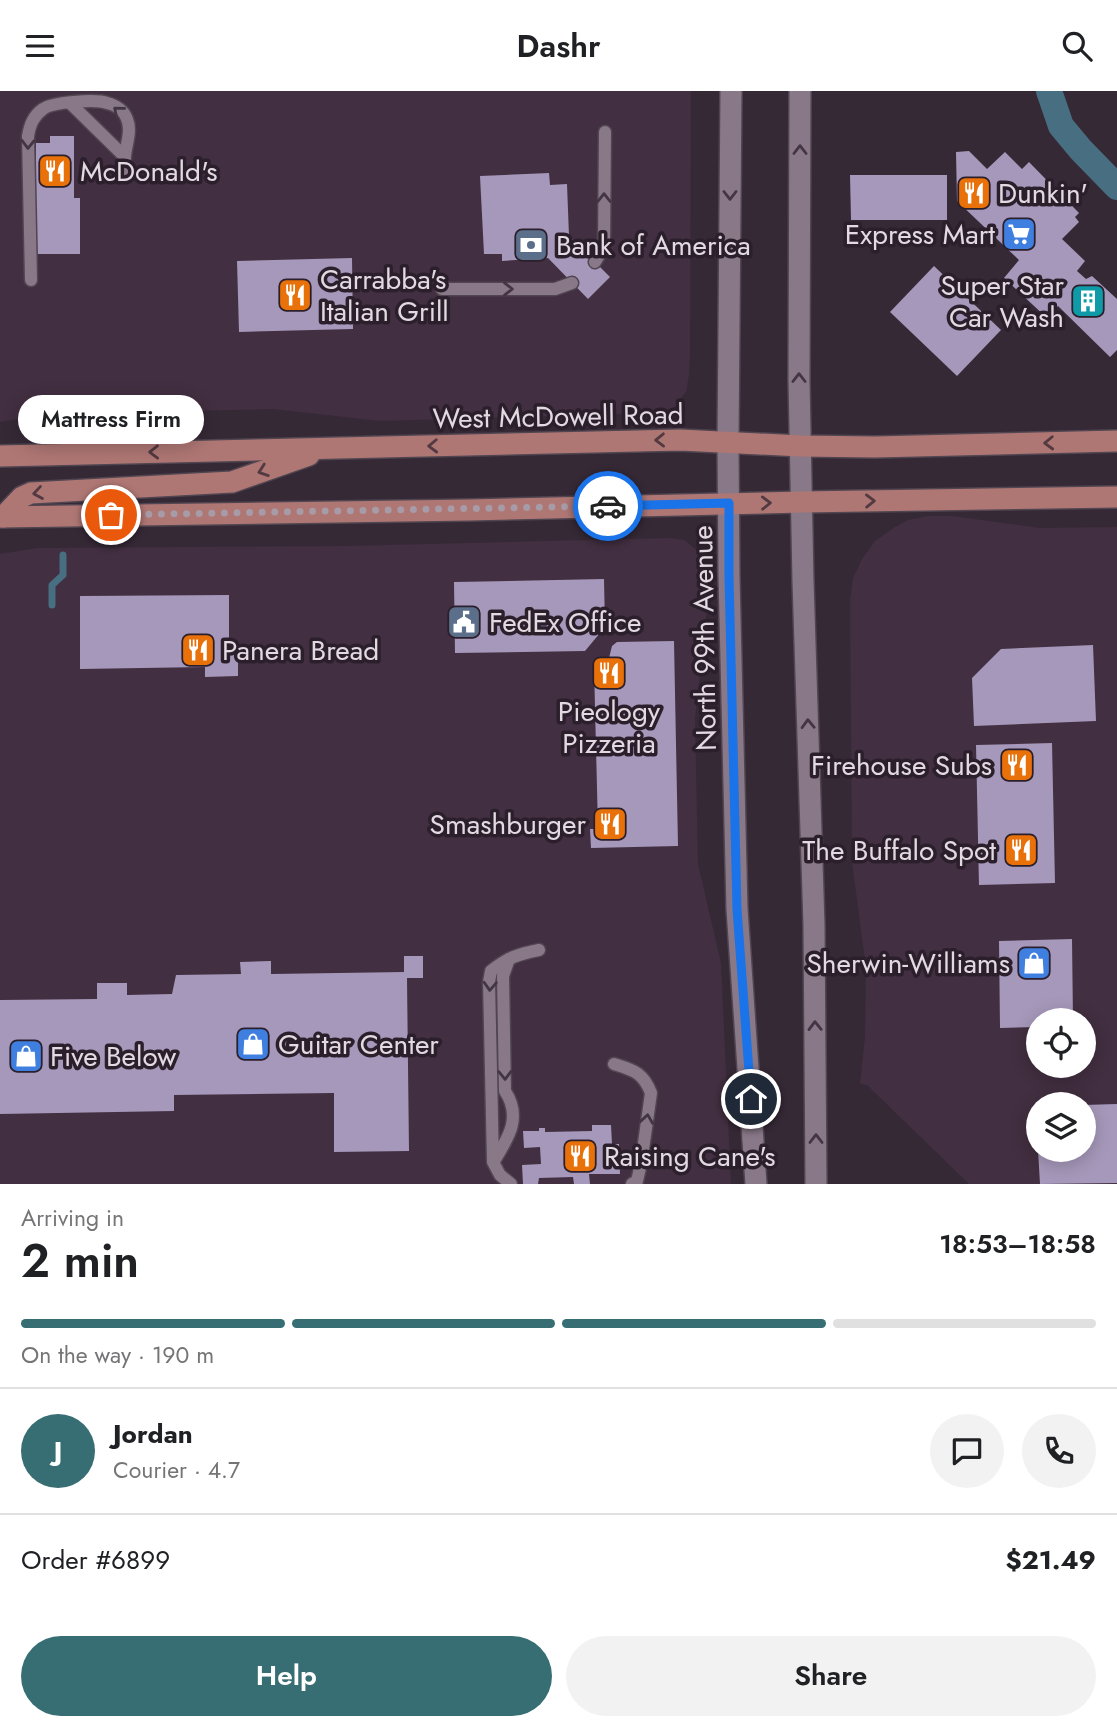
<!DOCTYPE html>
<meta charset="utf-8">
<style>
:root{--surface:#fff;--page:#f2f2f2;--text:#202124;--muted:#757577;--line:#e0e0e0;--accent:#366e73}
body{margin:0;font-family:Jost,sans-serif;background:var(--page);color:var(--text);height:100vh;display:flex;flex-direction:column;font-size:26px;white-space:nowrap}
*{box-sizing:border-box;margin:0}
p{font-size:23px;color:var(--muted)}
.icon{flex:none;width:38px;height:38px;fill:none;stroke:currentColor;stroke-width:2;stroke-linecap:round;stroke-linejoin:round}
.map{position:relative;height:1093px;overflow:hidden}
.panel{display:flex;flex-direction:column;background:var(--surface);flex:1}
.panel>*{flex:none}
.buttons{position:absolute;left:1026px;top:917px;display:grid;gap:14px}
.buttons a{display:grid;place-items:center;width:70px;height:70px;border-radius:50%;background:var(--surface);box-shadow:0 4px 18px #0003;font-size:35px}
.pin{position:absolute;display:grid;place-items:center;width:60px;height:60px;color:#fff;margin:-30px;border:4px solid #fff;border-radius:50%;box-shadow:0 2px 7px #0007}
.courier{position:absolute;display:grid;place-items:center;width:70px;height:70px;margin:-35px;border:5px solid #1a73e8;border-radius:50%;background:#fff;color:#222;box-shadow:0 2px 9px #0007}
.bubble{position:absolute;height:49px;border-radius:24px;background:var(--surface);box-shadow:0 4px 18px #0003;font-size:23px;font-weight:600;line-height:49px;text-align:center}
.headline em{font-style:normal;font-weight:600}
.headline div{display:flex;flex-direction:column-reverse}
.headline{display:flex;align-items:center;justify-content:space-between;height:119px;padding:0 21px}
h1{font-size:46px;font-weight:600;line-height:52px}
.bar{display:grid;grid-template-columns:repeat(4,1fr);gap:10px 7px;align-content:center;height:84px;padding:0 21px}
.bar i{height:9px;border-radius:5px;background:var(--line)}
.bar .on{background:var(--accent)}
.bar p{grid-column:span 4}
.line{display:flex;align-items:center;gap:18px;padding:0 21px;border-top:2px solid var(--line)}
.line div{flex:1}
.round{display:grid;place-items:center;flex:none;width:74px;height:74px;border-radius:37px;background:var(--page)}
.primary-button{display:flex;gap:14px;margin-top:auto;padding:14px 21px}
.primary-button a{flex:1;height:80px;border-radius:42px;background:var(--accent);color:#fff;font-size:28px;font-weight:600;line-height:80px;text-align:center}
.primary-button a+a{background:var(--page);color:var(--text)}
header{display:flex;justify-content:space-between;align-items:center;height:91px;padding:0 21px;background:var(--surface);font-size:32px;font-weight:600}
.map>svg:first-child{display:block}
.built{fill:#422f41;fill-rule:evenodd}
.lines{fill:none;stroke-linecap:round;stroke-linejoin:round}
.stream{stroke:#486e81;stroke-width:7}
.canal{stroke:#486e81;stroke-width:26}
.building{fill:#a698ba}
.lane-casing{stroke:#504550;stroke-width:15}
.secondary-casing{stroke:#504550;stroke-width:24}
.primary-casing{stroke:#504550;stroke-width:24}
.lane{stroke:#897888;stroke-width:12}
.secondary{stroke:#897888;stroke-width:21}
.primary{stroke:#af7774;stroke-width:21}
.oneway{stroke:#433543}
.oneway2{stroke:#533942}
.done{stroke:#a69ba6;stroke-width:7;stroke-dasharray:0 12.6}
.route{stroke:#1a73e8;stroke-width:9}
.labels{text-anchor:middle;stroke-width:7;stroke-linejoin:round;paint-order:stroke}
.poi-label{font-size:28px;fill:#e2d9e2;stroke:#2c1f2c;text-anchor:start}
.street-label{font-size:28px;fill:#e2d9e2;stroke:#2c1f2c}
</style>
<header><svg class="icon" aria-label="menu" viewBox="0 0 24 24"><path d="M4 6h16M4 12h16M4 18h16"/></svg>Dashr<svg class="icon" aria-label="search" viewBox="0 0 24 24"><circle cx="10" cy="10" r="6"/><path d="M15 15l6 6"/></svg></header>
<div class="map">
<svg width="1117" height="1093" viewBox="0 0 1117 1093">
<rect width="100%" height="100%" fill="#362936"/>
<g class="built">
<polygon points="0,0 691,0 690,263 689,284 686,301 674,317 658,322 380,330 273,318 47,323 0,331"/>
<path d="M928,425H952L1040,437L1117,436V1093H969L867,994L860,993L865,946L866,877L852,771L850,509L853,487L862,468L875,450L895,436L908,429ZM1038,929H1083V975H1038ZM1038,1013H1083V1059H1038Z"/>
<polygon points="669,447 684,449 694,457 704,467 709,481 709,499 695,628 698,773 721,872 731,1093 0,1093 0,463 37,457 346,455"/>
</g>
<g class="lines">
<polyline class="stream" points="52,514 52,494 63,484 63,464"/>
<polyline class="canal" points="1049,0 1061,35 1081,59 1117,96"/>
</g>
<g class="building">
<polygon points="50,45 74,45 74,107 80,107 80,163 36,163 36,52 50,52"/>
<polygon points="969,60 987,78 1005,61 1022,78 1029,71 1079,122 1075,126 1079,131 1062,148 1085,170 1077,180 1086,188 1092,185 1117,208 1117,259 1110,266 1058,215 1047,227 1004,187 1019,169 957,110 956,61"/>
<polygon points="549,82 550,94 567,93 569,145 610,186 588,208 548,167 502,170 502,163 484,163 480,85"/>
<polygon points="850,84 947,84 947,129 851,129"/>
<polygon points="352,167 353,238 239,241 237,170"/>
<polygon points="934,175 1001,239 957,285 890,221"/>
<polygon points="604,488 605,536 585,560 455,562 454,491"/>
<polygon points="229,504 229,555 238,555 238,585 205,586 205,576 80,578 80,505"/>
<polygon points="674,550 678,755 591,757 590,738 598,738 594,575 608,571 612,555 617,551"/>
<polygon points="1093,554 1096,630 974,635 972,587 1001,558"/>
<polygon points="1052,652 1055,792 979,794 976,654"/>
<polygon points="1072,848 1073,929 1038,929 1038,936 1000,937 999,850"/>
<polygon points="404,865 423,865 423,887 407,887 409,1060 334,1061 334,1002 174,1004 174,1020 0,1023 0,909 97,908 97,892 127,892 127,904 172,903 176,884 241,883 240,871 271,870 271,883 404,881"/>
<polygon points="1117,1013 1117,1092 1040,1093 1038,1059 1083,1059 1083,1014"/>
<polygon points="592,1034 611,1034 612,1053 619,1053 620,1083 589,1083 590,1093 574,1093 573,1086 539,1087 538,1093 523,1093 522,1074 541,1073 540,1056 524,1057 523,1040 539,1040 539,1037 545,1037 545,1041 592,1040"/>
</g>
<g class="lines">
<g class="lane-casing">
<g id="lane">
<polyline points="70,12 125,66"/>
<polyline points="595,171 604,156 605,41"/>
<path d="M31,189L28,45C30,34 33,25 43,18C52,11 96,8 107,12C116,14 124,20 127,28C132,40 126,53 125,66C124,71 125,77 125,82"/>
<polyline points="442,198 555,198 572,192"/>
<path d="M614,973C633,979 643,981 651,1002L641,1073L637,1090L632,1093"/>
<path d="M494,1070C509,1046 522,1026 505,1000L503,885L509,868"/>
<path d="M511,1093L500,1084L493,1071L489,891L491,880C507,867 518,863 539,859"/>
</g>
</g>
<g class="secondary-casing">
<g id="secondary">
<polyline points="731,0 728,352 729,485 737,818 756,1093"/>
<polyline points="800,0 799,289 803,490 814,834 816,1093"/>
</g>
</g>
<g class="primary-casing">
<g id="primary">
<polyline points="0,365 680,349 801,355 875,356 1117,350"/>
<polyline points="0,426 469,419 802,411 1117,406"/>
<polyline points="3,426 22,406 31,402 232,391 309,364"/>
</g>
</g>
<use href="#lane" class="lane"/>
<use href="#secondary" class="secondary"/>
<use href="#primary" class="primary"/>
</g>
<defs><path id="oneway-chevron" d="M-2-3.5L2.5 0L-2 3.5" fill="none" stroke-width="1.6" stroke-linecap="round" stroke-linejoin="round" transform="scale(1.75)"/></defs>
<g class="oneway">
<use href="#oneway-chevron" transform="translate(118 20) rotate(-141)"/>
<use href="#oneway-chevron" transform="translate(28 53) rotate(91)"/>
<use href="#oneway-chevron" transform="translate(800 59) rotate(-90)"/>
<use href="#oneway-chevron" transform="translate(730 104) rotate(90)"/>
<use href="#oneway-chevron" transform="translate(604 107) rotate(-90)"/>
<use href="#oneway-chevron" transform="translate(508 198)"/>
<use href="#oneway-chevron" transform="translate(799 287) rotate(-90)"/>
<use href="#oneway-chevron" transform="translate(808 633) rotate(-92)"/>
<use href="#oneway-chevron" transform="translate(490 895) rotate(93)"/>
<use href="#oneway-chevron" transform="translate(815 935) rotate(-91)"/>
<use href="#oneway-chevron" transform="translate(505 984) rotate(89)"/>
<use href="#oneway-chevron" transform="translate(647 1028) rotate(-82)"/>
<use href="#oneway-chevron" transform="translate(816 1048) rotate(-90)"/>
</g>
<g class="oneway2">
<use href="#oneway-chevron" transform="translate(660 349) rotate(179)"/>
<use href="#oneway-chevron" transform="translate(1049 352) rotate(178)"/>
<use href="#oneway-chevron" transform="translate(433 355) rotate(178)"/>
<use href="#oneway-chevron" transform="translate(154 361) rotate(179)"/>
<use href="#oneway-chevron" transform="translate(263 380) rotate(161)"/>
<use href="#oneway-chevron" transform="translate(38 402) rotate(171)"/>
<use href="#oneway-chevron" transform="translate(870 410) rotate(-1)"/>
<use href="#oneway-chevron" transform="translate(766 412) rotate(-1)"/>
</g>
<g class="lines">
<polyline class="done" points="111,424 608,415"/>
<polyline class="route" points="608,415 729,412 729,485 737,818 751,1008"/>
</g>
<defs>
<g id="restaurant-square" transform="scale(1.75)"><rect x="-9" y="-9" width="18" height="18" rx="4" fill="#e8710a" stroke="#2c1f2c"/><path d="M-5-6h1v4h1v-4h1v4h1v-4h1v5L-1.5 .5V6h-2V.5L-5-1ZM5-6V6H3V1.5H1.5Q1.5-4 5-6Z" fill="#fff"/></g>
<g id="supermarket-square" transform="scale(1.75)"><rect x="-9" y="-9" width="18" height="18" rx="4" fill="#3f7fe0" stroke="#2c1f2c"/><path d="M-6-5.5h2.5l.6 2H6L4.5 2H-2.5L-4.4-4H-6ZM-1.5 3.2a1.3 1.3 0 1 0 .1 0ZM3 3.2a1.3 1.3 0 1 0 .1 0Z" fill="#fff"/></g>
<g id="bank-square" transform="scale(1.75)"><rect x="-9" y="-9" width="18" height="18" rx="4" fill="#5c6f8a" stroke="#2c1f2c"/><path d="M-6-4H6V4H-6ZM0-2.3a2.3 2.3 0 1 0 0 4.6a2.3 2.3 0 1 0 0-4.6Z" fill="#fff"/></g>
<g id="building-square" transform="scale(1.75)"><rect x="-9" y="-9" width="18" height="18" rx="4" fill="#0f9aa8" stroke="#2c1f2c"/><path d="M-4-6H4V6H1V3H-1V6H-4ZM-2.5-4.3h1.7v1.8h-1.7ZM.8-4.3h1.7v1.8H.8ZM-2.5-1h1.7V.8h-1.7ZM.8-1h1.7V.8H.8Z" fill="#fff"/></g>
<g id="civic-square" transform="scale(1.75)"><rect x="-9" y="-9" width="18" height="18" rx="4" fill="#5c6f8a" stroke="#2c1f2c"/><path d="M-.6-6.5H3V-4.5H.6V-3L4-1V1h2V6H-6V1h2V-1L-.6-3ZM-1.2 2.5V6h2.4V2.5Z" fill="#fff"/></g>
<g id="shop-square" transform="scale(1.75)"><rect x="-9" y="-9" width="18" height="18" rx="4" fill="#3f7fe0" stroke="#2c1f2c"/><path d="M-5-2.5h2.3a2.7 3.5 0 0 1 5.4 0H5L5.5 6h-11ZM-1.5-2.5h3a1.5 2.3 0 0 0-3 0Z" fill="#fff"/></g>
</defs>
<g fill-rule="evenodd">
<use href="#restaurant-square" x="55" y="80"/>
<use href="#restaurant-square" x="974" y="102"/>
<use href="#supermarket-square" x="1019" y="143"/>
<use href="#bank-square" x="531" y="154"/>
<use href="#restaurant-square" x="295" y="204"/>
<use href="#building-square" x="1088" y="210"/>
<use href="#civic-square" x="464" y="531"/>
<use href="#restaurant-square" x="198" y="559"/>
<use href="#restaurant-square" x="609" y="582"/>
<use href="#restaurant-square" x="1017" y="674"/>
<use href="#restaurant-square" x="610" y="733"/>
<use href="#restaurant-square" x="1021" y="759"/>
<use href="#shop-square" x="1034" y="872"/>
<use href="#shop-square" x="253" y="953"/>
<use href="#shop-square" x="26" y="965"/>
<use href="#restaurant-square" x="580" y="1065"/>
</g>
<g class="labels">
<g class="poi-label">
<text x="80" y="90">McDonald's</text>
<text x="998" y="112">Dunkin'</text>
<text x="995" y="153" text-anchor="end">Express Mart</text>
<text x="556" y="164">Bank of America</text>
<text x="320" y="198">Carrabba's<tspan x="320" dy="32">Italian Grill</tspan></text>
<text x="1064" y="204" text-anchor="end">Super Star<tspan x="1064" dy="32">Car Wash</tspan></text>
<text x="489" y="541">FedEx Office</text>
<text x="222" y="569">Panera Bread</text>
<text x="609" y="630" text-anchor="middle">Pieology<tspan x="609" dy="32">Pizzeria</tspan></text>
<text x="992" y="684" text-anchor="end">Firehouse Subs</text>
<text x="586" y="743" text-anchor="end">Smashburger</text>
<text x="996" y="769" text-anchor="end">The Buffalo Spot</text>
<text x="1010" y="882" text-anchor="end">Sherwin-Williams</text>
<text x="278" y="963">Guitar Center</text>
<text x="50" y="975">Five Below</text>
<text x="604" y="1075">Raising Cane's</text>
</g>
<g class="street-label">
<text transform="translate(558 325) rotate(-1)" y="10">West McDowell Road</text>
<text transform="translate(704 547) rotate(-91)" y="10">North 99th Avenue</text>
</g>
</g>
</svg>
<div class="buttons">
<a><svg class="icon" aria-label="locate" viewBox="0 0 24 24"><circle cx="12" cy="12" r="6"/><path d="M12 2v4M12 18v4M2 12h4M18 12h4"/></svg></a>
<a><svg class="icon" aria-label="layers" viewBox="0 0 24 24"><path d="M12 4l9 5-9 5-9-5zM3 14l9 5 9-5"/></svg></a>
</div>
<div class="pin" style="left:111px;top:424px;background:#ea580c"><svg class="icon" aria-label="bag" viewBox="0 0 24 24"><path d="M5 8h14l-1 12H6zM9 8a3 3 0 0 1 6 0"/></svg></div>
<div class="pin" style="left:751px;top:1008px;background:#1f2937"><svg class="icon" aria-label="home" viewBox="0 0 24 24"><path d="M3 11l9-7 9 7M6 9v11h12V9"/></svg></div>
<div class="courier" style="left:608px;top:415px"><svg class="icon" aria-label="car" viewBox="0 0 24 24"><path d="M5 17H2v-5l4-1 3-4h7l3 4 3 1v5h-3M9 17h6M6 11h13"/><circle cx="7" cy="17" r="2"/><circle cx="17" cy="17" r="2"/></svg></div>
<div class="bubble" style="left:18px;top:304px;width:186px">Mattress Firm</div>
</div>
<section class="panel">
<div class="headline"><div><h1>2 min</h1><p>Arriving in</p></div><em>18:53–18:58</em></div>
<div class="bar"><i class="on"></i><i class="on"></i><i class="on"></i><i></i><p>On the way · 190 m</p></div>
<div class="line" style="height:126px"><b class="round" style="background:var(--accent);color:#fff">J</b><div><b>Jordan</b><p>Courier · 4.7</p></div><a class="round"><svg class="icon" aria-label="chat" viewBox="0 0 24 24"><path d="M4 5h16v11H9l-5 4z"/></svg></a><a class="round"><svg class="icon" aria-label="phone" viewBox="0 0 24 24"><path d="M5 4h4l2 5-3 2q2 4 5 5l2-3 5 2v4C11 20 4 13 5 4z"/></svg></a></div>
<div class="line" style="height:91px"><div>Order #6899</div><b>$21.49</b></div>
<div class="primary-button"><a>Help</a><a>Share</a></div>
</section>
